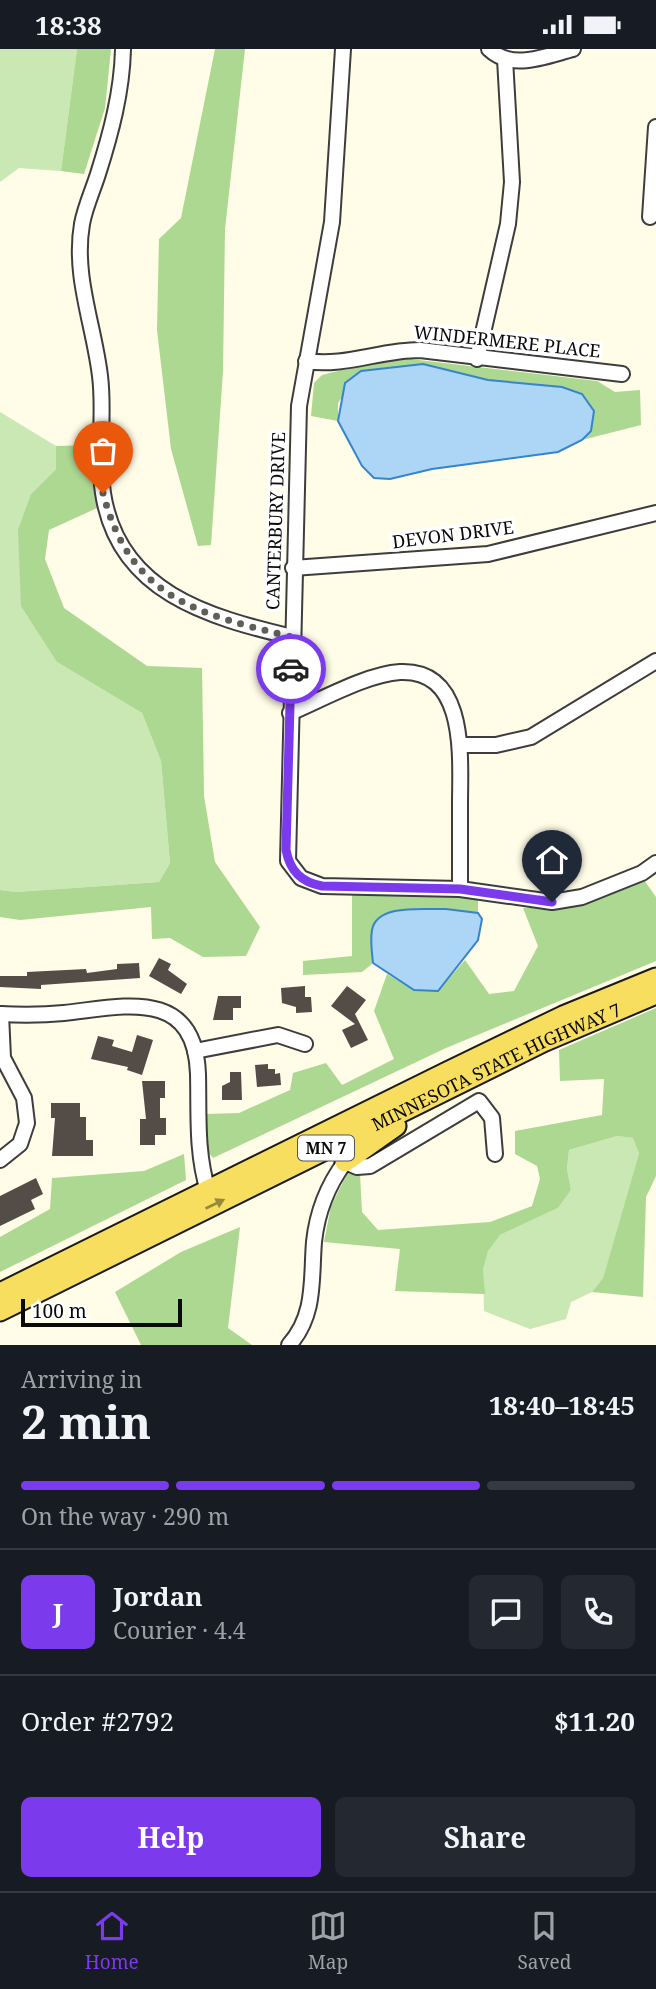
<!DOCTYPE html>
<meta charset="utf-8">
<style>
:root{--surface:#171b24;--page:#242831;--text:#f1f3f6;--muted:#9ea1a6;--line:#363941;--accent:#7c3aed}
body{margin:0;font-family:"Noto Serif",serif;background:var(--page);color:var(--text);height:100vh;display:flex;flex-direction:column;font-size:26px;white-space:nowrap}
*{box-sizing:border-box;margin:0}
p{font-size:23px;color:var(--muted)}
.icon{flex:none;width:38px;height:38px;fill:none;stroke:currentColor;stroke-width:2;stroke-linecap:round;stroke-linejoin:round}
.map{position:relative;height:1296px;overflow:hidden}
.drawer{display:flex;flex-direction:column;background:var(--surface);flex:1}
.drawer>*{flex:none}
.scale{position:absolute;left:21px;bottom:18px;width:161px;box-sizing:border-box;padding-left:7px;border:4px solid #0a0a0a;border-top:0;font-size:19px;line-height:24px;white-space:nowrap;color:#0a0a0a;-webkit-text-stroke:5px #fff;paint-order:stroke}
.pin{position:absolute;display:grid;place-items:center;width:60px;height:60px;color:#fff;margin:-72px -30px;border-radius:50% 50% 50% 0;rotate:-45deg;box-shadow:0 0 7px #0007}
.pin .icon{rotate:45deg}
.courier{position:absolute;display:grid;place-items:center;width:70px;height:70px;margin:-35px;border:5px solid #7c3aed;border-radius:50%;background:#fff;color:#222;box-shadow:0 2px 9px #0007}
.overview em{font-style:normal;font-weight:700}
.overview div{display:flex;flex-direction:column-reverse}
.overview{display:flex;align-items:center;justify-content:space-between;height:119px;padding:0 21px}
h1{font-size:46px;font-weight:700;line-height:52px}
.bar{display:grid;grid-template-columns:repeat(4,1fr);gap:10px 7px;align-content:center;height:84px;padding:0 21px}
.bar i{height:9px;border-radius:5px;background:var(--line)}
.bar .on{background:var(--accent)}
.bar p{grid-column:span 4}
.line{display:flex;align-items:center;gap:18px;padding:0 21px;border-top:2px solid var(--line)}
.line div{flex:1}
.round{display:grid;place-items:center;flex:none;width:74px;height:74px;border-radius:10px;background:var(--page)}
.button{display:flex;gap:14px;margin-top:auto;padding:14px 21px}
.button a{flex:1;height:80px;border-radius:10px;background:var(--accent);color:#fff;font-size:28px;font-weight:700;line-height:80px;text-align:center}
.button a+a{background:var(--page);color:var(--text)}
.status{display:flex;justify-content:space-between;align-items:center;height:49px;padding:0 35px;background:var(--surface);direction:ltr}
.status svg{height:19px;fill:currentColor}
.dock{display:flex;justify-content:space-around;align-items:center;height:98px;border-top:2px solid var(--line);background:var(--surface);font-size:19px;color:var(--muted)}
.dock a{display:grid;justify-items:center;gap:4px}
.dock .on{color:var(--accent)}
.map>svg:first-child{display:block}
.green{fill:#cae8b3}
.forest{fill:#acd892}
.water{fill:#add5f5;stroke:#3584cc;stroke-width:2}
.building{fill:#534c47}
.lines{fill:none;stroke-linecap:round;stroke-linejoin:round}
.minor-casing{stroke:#3d3d3d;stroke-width:18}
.major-casing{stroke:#1b1b1b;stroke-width:23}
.minor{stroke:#fff;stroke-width:14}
.major{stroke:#f8de5e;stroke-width:19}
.oneway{fill:#99893c}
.done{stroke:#605f57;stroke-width:7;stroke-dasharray:0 12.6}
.route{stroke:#7c3aed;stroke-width:9}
.labels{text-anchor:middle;stroke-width:7;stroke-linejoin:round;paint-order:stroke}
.shield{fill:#fff;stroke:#545454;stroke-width:2}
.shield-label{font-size:16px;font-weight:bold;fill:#0a0a0a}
.street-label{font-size:18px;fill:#0a0a0a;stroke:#fff}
</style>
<div class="status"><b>18:38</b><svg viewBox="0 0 49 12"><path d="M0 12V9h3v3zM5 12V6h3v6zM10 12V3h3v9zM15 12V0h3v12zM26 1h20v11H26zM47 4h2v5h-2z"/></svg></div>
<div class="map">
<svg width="656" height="1296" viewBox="0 0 656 1296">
<rect width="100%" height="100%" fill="#fffce7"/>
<g class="green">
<polygon points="0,0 77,0 61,122 19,119 0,133"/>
<polygon points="0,363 56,397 56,420 31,445 57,613 142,664 161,712 170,814 159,833 16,843 0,841"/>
<polygon points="617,1087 634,1089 639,1104 603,1229 592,1243 571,1253 566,1270 530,1280 484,1262 483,1221 488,1201 500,1186 558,1159 571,1141 567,1120 569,1101"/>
</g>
<g class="forest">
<polygon points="77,0 111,0 105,59 84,125 61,122"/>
<polygon points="215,0 245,0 225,180 223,322 211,496 198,497 171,400 157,281 159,190 181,169"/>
<polygon points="393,308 597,332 615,343 640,341 641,376 582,391 591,382 562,338 488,331 423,315 361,322 338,354 338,372 311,367 314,334 322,326"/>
<polygon points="93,396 97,459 49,481 45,510 64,559 147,617 202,619 204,747 215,813 260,878 246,907 203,908 170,889 152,890 151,858 20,871 0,868 0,841 16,843 159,833 170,814 161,712 142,664 57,613 21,557 18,481 31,445 56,420 56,397"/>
<polygon points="644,831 656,848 656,912 446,999 213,1109 207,1102 206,1065 239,1064 290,1041 293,1024 326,1014 342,1036 394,1010 374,962 387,925 414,941 438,942 465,911 489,945 514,942 538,897 523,859 573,858"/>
<path d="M352,846H445L478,851V864C456,861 390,854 376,871C368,882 372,902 373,914L362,923L303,926V912L352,907Z"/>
<polygon points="656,959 656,1127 646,1148 643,1248 592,1243 603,1229 639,1104 633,1089 617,1087 569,1101 567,1120 571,1141 558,1159 500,1186 488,1202 483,1221 485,1245 395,1242 400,1200 324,1193 331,1157 347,1125 360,1125 362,1163 378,1181 490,1173 532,1157 540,1130 537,1117 515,1105 515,1082 602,1066 604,1030 560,1032 559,1001"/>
<polygon points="184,1105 186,1131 0,1223 0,1188 50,1160 52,1129 144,1122"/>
<polygon points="240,1178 228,1279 252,1296 141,1296 115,1243 181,1203"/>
</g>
<g class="water">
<polygon points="423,315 488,331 562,338 582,345 594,362 591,382 582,391 558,403 432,420 390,430 374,429 362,417 338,372 345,334 361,322"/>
<path d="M446,860L478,864L482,870L478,891L438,942L414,941L373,914C372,904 370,891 372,881C377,854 425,861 446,860Z"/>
</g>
<g class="building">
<polygon points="159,909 171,915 168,921 187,935 181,945 149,927"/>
<polygon points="139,914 140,929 41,936 41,940 0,938 0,927 27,927 27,923 86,920 87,924 117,920 117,915"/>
<polygon points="305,937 305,948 311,948 312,963 296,964 296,958 282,954 281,939"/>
<polygon points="347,937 366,951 355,965 368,991 351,999 342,981 355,975 331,957"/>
<polygon points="218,947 241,947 241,959 233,959 233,971 213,971"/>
<polygon points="137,986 153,991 142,1026 127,1021 128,1018 91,1010 98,987 114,991 112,997 132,1003"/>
<polygon points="268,1015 268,1020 275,1020 275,1025 280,1024 281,1036 257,1038 255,1016"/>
<polygon points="230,1023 241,1023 242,1051 222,1051 222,1037 230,1033"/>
<polygon points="142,1032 165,1032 165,1049 160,1049 160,1069 166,1069 166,1086 155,1086 155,1096 140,1096 140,1070 146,1070"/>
<polygon points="51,1054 80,1054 80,1068 86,1068 86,1091 93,1091 93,1107 52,1107 55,1069 51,1069"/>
<polygon points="36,1129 43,1145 31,1151 35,1160 0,1177 0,1147"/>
</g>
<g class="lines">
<g class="minor-casing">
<g id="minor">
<path d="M123,0C122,43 111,84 98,125C93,141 85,158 82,175C73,227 94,276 100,327C105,366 97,405 103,444C118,543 208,568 292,588"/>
<polyline points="343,0 332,173 299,357 288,812 301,829 322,837 460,840 552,853 582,848 642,824 656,814"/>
<path d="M489,0C512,22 546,7 573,0"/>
<polyline points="650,168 656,78"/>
<polyline points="477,310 508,175 512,133 505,10"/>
<path d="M306,312C345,318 380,301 420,301L622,325"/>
<polyline points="293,519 488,505 656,464"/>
<path d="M290,664C321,651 367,625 400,623C468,620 460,710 460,755C460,783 460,812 460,840"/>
<polyline points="460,696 496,696 531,688 656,612"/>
<path d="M0,965C21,966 43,966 64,964C121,958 195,937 198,1025C199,1065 196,1103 208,1142"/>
<polyline points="195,1002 278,986 305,995"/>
<polyline points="0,1111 20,1095 27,1074 24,1049 3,1009 1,965"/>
<path d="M289,1296C316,1266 311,1230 314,1193C317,1164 328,1136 345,1113L357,1118L370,1117L479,1052L492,1069L495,1105"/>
</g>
</g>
<g class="major-casing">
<g id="major">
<polyline points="345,1113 396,1077"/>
<polyline points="0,1244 445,1024 563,967 656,929"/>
<path id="s1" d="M0,1262L543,993L656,945"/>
</g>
</g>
<use href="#minor" class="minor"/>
<use href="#major" class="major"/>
</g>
<defs><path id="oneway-solid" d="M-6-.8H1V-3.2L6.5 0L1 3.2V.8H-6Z" transform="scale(1.75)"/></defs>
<use class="oneway" href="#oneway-solid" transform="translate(215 1155) rotate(-26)"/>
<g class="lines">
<path class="done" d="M103,444C130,549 197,565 292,588L291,620"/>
<path class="route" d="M291,620L286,801C290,822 301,833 322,837L460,840L552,853"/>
</g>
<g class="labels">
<rect class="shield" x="298" y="1086.5" width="56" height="25" rx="5"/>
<g class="shield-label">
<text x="326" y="1105">MN 7</text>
</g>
<g class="street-label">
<text transform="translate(507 293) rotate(6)" y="6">WINDERMERE PLACE</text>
<text transform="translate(276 472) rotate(-88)" y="6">CANTERBURY DRIVE</text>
<text transform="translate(453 486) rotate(-7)" y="6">DEVON DRIVE</text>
<text dy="6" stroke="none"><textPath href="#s1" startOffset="553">MINNESOTA STATE HIGHWAY 7</textPath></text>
</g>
</g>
</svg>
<div class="scale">100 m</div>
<div class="pin" style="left:103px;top:444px;background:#ea580c"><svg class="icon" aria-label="bag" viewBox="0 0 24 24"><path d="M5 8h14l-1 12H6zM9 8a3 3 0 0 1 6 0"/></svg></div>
<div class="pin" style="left:552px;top:853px;background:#1f2937"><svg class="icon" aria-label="home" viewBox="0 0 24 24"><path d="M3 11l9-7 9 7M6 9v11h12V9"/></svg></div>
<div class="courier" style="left:291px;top:620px"><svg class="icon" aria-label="car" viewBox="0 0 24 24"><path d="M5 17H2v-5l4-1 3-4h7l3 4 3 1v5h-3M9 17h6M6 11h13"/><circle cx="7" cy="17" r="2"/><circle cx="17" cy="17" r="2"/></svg></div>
</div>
<section class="drawer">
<div class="overview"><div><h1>2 min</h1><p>Arriving in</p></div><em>18:40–18:45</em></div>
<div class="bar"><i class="on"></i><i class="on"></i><i class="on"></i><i></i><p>On the way · 290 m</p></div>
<div class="line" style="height:126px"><b class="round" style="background:var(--accent);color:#fff">J</b><div><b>Jordan</b><p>Courier · 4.4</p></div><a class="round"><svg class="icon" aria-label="chat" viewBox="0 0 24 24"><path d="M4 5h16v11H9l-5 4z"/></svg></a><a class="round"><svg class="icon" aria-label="phone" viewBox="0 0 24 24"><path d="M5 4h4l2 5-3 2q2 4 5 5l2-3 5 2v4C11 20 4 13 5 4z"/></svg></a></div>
<div class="line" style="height:91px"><div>Order #2792</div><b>$11.20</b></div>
<div class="button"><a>Help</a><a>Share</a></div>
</section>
<nav class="dock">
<a class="on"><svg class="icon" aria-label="home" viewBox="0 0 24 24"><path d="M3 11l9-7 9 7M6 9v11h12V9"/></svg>Home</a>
<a><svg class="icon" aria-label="map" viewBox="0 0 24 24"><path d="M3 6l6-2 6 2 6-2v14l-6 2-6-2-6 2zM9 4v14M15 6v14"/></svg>Map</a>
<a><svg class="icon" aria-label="saved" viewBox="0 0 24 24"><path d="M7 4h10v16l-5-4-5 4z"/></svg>Saved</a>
</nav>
